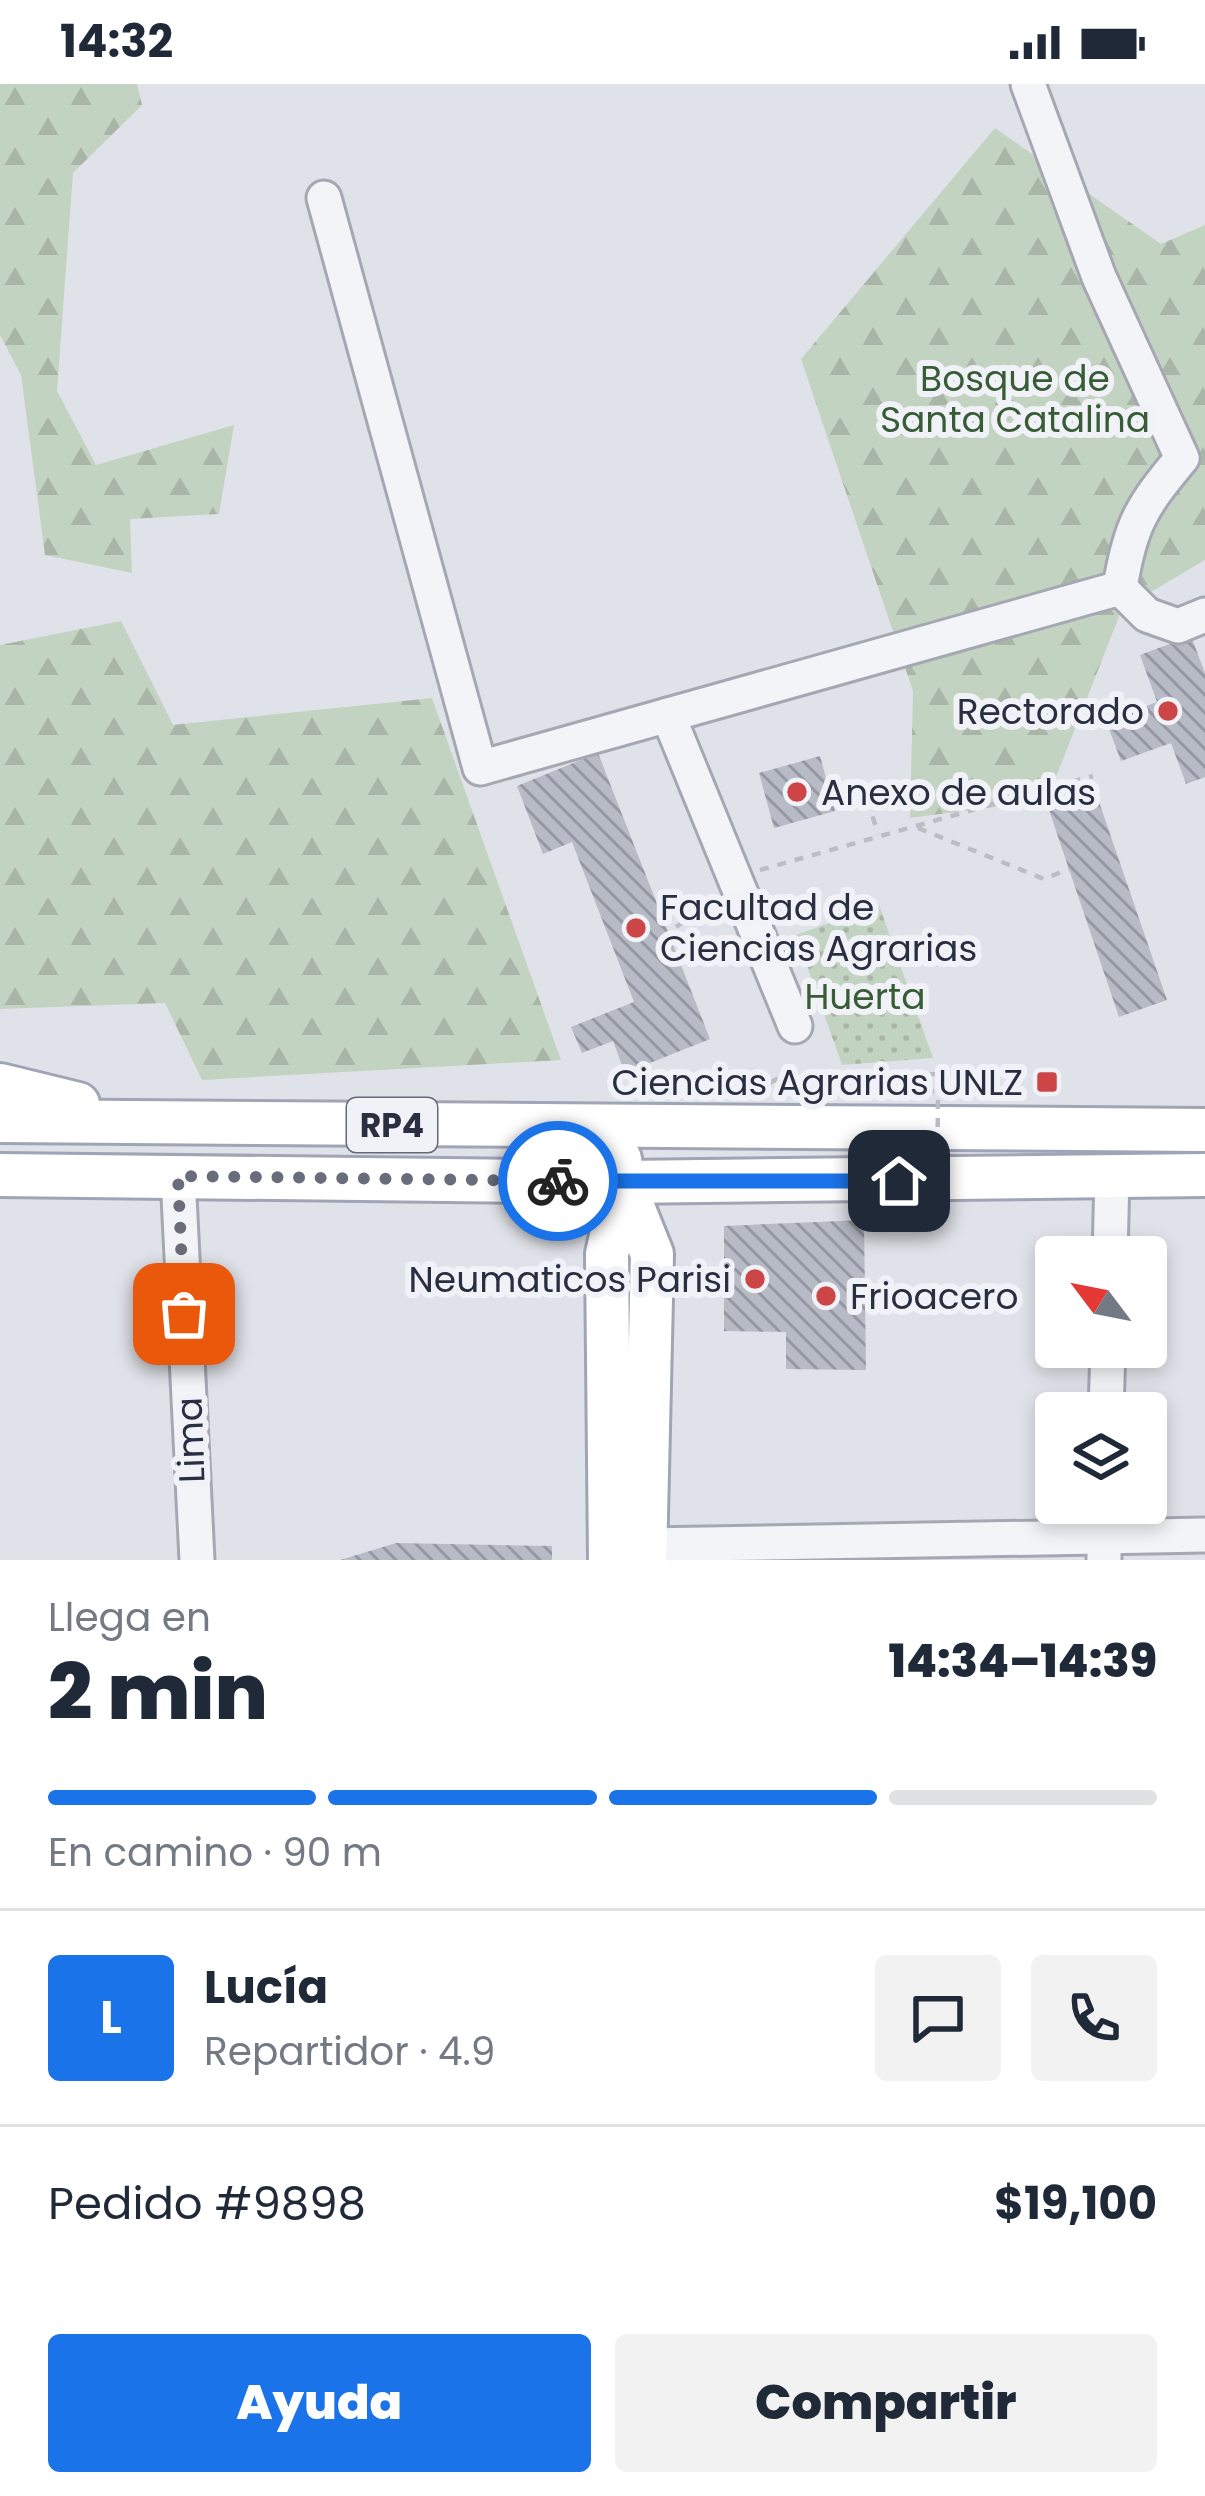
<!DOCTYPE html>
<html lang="es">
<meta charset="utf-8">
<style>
:root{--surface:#fff;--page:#f2f2f3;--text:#1f2937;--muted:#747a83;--line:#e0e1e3;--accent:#1a73e8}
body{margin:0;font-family:Poppins,sans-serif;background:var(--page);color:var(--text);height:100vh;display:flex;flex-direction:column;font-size:45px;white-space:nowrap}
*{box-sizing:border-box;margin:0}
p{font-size:39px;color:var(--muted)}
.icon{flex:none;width:66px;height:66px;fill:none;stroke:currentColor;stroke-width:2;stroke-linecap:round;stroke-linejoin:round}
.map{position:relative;height:1476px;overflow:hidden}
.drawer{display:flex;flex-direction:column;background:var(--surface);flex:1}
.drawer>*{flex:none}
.needle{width:78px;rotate:302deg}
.controls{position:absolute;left:1035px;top:1152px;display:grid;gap:24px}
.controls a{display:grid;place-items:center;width:132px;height:132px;border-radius:12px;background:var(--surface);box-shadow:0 6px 18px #0003;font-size:60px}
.pin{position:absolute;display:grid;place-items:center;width:102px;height:102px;color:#fff;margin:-51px;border-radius:24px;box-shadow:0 6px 18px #0006}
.courier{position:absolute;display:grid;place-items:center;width:120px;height:120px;margin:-60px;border:9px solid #1a73e8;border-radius:50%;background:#fff;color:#222;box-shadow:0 3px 15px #0007}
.summary em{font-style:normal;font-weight:800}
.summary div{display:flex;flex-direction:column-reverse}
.summary{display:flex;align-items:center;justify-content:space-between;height:204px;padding:0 48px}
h1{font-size:78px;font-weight:800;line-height:90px}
.bar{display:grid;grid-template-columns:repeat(4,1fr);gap:18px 12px;align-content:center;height:144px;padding:0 48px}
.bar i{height:15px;border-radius:9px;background:var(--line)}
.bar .current{background:var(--accent)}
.bar p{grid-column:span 4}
.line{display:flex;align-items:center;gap:30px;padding:0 48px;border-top:3px solid var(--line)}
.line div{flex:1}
.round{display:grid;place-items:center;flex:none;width:126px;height:126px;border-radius:12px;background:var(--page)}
.primary-button{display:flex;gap:24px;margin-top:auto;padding:24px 48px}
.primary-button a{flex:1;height:138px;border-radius:12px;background:var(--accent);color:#fff;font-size:48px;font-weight:800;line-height:138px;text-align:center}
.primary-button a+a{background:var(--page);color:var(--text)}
.status{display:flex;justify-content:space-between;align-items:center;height:84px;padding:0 60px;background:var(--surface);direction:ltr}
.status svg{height:33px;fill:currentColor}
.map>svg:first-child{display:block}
.forest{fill:url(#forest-firs)}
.garden{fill:url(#garden-dots)}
.building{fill:url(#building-back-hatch)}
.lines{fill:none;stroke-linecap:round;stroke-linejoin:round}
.minor-casing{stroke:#a5a8b3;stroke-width:39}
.major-casing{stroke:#a0a5b5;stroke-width:48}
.path{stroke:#babdc4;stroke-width:4.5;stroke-dasharray:9 9;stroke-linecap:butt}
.minor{stroke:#f3f4f7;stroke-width:33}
.major{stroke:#fff;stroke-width:42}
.path-bridge{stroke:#babdc4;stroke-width:4.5;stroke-dasharray:9 9;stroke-linecap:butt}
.done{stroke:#696d7b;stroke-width:12;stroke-dasharray:0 21.6}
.route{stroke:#1a73e8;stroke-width:15}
.poi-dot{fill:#cd4647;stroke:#f0f2f7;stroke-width:4.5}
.labels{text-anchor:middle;stroke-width:12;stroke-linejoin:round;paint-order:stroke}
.shield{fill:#f0f2f7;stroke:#656977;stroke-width:3}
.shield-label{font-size:33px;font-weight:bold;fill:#292e40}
.park-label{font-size:36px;fill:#385c36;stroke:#f0f2f7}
.poi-label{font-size:36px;fill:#292e40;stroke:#f0f2f7;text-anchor:end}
.street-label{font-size:36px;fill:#292e40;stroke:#f0f2f7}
</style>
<div class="status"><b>14:32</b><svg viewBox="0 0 49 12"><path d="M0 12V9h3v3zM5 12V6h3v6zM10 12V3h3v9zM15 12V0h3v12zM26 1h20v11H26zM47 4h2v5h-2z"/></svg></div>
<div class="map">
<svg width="1205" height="1476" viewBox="0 0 1205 1476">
<defs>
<pattern id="forest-firs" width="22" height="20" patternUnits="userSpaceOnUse" patternTransform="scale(3)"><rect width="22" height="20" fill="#c3d3c1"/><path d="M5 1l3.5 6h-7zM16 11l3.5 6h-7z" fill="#a8b5a7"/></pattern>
<pattern id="garden-dots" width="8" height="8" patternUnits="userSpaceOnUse" patternTransform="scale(3)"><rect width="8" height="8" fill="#c3d3c1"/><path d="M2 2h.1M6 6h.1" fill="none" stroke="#a8b5a7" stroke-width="1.8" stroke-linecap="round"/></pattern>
<pattern id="building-back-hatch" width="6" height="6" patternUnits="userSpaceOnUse" patternTransform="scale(3)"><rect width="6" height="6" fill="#b7bbc6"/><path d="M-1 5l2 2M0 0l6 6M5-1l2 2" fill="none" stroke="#9598a2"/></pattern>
</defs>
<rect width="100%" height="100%" fill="#e0e2e9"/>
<g class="forest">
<polygon points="0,0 137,0 142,21 73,89 57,307 96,381 234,341 219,430 130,435 132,489 45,471 21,291 0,251"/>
<polygon points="995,44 1161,160 1205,141 1205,476 1122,525 1047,716 910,734 913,607 801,275"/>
<polygon points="121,537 173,641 432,614 561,976 202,996 165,919 0,925 0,561"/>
</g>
<polygon class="garden" points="879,821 933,974 842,981 796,851"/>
<g class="building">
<polygon points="1191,552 1205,589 1205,693 1186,700 1171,659 1121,677 1106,637 1157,618 1140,571"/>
<polygon points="598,669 710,955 625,989 613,957 582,969 571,943 634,918 572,758 543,770 517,702"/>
<polygon points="820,672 835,727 774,744 759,689"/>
<polygon points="1096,709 1167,916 1119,933 1049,726"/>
<polygon points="864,1136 866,1286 786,1285 786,1248 724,1247 724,1142"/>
<polygon points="396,1459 552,1462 552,1476 340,1476"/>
</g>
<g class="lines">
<g class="minor-casing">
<g id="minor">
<path d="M1028,0L1099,193L1182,374C1142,422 1130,440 1120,504L1147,531L1178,542L1205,531"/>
<polyline points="324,114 480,684 1120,504"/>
<polyline points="668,631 795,942"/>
<polyline points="178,1092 197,1476"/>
<polyline points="1110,1173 1112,1091"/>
<polyline points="1106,1329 1108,1263"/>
<polyline points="646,1461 1205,1451"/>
<polyline points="1104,1476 1104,1419"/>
</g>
</g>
<g class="major-casing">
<g id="major">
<polyline points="0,1001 78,1020"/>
<polyline points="0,1037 1205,1046"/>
<polyline points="620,1075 623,1098 652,1170 645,1476"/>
<polyline points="0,1091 623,1098 1205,1091"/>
<polyline points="610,1476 607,1170 623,1098"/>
</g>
</g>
<g class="path">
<polyline points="862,698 878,750"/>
<polyline points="918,744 1044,795 1069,785"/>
<polyline points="760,786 1093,692"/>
<polyline points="676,843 711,819"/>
<polyline points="902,992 903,1006 935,1007 917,1007"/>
<polyline points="754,1007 783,992 1020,989 1020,1009"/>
<polyline points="902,1126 903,1135 937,1133"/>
</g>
<use href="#minor" class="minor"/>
<use href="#major" class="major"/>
<polyline class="path-bridge" points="937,1133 938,1009"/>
</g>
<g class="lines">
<polyline class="done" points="184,1230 178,1092 558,1097"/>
<polyline class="route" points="558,1097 899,1097"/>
</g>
<g class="poi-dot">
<circle cx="1168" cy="627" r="12"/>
<circle cx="797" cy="708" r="12"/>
<circle cx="636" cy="844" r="12"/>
<rect x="1035" y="986" width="24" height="24" rx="6"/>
<circle cx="755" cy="1195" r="12"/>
<circle cx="826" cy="1212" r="12"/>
</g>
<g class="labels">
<rect class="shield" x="347" y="1014" width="90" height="54" rx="9"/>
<g class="shield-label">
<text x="392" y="1053">RP4</text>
</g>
<g class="park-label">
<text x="1015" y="307">Bosque de<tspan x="1015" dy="41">Santa Catalina</tspan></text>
<text x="865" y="925">Huerta</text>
</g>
<g class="poi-label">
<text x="1144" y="640">Rectorado</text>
<text x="821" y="721" text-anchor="start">Anexo de aulas</text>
<text x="660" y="836" text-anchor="start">Facultad de<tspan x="660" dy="41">Ciencias Agrarias</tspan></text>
<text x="1023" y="1011">Ciencias Agrarias UNLZ</text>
<text x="731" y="1208">Neumaticos Parisi</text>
<text x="850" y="1225" text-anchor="start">Frioacero</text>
</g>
<g class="street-label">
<text transform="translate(190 1356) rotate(-92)" y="13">Lima</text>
</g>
</g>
</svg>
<div class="controls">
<a><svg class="needle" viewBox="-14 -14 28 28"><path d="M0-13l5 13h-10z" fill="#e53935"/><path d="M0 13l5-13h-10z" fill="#747a83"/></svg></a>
<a><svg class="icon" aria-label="layers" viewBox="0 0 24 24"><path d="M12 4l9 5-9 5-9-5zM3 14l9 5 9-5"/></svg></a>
</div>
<div class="pin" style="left:184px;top:1230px;background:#ea580c"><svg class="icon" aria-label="bag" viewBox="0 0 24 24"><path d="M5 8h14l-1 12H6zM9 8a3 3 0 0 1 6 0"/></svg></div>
<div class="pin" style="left:899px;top:1097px;background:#1f2937"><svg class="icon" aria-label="home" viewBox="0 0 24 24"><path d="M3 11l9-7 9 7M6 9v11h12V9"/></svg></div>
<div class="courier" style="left:558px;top:1097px"><svg class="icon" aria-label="bike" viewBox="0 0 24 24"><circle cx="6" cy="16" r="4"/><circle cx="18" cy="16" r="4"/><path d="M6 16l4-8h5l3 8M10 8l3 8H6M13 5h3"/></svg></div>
</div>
<section class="drawer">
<div class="summary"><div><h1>2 min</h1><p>Llega en</p></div><em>14:34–14:39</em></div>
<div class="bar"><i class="current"></i><i class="current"></i><i class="current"></i><i></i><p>En camino · 90 m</p></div>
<div class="line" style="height:216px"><b class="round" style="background:var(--accent);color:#fff">L</b><div><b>Lucía</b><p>Repartidor · 4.9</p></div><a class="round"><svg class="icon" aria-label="chat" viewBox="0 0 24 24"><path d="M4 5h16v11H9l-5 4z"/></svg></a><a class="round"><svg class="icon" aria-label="phone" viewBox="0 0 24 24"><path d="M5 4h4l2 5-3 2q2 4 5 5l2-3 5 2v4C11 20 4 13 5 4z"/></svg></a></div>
<div class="line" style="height:156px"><div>Pedido #9898</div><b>$19,100</b></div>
<div class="primary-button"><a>Ayuda</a><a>Compartir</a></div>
</section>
